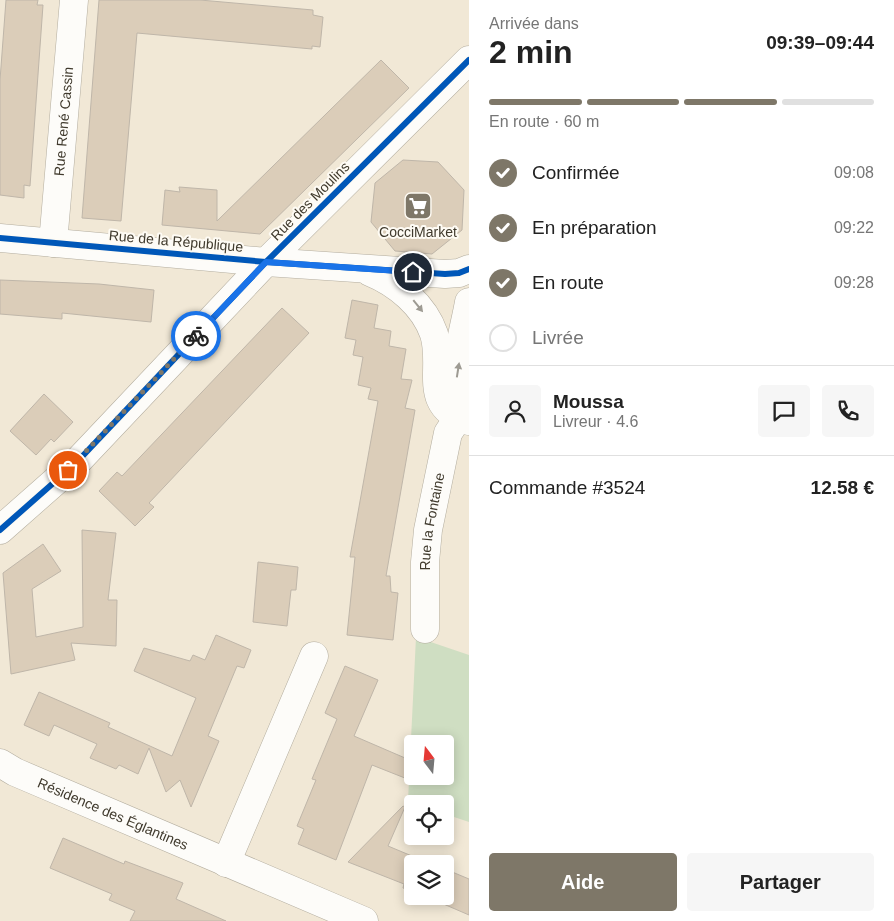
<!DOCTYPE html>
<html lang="fr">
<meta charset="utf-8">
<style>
:root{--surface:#fff;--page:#f6f6f6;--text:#222;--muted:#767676;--line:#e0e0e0;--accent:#7e7768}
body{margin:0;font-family:Helvetica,sans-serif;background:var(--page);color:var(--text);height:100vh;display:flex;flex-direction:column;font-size:19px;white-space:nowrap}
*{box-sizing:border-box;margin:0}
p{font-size:16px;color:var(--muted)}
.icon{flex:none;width:28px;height:28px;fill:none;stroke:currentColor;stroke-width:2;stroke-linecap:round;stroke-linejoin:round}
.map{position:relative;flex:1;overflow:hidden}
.sheet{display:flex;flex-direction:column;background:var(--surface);width:425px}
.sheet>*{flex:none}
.needle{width:32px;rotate:344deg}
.controls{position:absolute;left:404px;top:735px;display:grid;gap:10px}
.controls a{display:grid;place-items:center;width:50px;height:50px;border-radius:5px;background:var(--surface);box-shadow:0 2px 12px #0003;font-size:25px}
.pin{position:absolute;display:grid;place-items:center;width:42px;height:42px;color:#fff;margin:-21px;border:2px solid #fff;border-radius:50%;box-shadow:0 1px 5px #0007}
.courier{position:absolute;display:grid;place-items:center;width:50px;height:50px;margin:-25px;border:4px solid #1a73e8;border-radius:50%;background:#fff;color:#222;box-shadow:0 1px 6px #0007}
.head em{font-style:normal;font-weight:700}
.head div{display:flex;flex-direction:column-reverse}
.head{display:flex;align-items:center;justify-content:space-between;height:85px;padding:0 20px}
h1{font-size:32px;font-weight:700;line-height:38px}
.bar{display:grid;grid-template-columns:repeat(4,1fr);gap:8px 5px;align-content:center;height:60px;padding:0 20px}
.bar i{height:6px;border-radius:4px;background:var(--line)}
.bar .active{background:var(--accent)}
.bar p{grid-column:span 4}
.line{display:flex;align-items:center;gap:12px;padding:0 20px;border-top:1px solid var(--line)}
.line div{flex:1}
.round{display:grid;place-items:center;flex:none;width:52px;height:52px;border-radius:5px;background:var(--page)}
ol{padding:0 20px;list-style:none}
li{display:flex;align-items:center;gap:15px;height:55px}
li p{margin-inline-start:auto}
li .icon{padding:5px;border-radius:50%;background:var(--accent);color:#fff;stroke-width:4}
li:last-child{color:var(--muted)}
li i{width:28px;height:28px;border:2px solid var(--line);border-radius:50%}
.primary-button{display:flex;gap:10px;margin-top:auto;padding:10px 20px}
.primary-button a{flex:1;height:58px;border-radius:5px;background:var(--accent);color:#fff;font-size:20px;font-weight:700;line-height:58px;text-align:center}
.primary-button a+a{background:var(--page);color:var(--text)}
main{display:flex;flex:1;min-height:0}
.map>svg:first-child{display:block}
.green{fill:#cfdec2;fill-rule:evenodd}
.building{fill:#dbcdb9;stroke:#bfb6a9}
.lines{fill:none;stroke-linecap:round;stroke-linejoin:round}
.minor-casing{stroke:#b3ad9f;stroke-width:29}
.minor{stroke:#fdfcf9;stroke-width:28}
.cycleway-casing{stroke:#fefbf4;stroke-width:9}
.cycleway{stroke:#0057b8;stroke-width:6}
.oneway{fill:#9e9b93}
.done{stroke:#7e7768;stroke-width:5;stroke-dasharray:0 9}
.route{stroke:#1a73e8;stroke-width:6}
.labels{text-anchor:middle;stroke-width:4;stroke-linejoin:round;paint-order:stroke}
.street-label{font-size:14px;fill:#403a2d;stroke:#fefbf4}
.poi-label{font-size:14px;fill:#403a2d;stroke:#fefbf4}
</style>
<main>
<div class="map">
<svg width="469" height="921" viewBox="0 0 469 921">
<rect width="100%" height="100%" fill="#f1e8d6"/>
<path class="green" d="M416,637L469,655V822L445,814V804H415L408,801ZM412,744H445V776H412Z"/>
<g class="building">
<polygon points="6,0 38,0 37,5 43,5 30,186 24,185 24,198 0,195 0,80"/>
<polygon points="99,0 200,0 313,10 313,15 323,17 320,47 312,46 312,49 137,33 121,221 82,218"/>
<polygon points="381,60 409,88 260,234 162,225 165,190 180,192 179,187 217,190 217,221"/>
<polygon points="403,160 438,162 464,190 462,230 432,254 395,251 371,222 375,183"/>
<polygon points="0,280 99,284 154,290 151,322 62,313 62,319 0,314"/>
<polygon points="352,300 378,305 374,328 391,331 389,346 406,349 401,379 412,380 405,408 415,410 386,576 390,576 391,592 398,593 393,640 347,635 355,557 350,557 378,401 368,399 371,388 358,385 363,357 353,355 356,340 345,338"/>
<polygon points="282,308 309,333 149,503 154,507 135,526 99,491 117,472 122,476"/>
<polygon points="44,394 73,422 54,442 51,439 36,455 10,431"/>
<polygon points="82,530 116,533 108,600 117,600 116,646 71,643 75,660 11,674 3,573 43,544 61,571 32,589 36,637 83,627"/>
<polygon points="258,562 298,567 296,590 291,590 287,626 253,622"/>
<polygon points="216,635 251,650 244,668 237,666 208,736 219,741 191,807 180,780 166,792 149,748 138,774 119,765 116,769 90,758 97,744 54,725 49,736 24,725 39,692 110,723 108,727 172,756 196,698 134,671 144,648 190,661 193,655 205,660"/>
<polygon points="345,666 378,680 354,736 412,761 412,776 423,776 420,784 372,765 336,860 298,844 304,829 297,826 316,780 312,779 337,719 325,713"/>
<polygon points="403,806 405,807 388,846 431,864 412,864 412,891 403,888 404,884 348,862"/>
<polygon points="63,838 124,864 125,861 183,883 176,899 226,921 130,921 135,911 109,900 112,894 50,868"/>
<polygon points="445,869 469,879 469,915 425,896 445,896"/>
</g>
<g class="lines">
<g class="minor-casing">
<g id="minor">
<polyline points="0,238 266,262 445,274 459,273 469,269"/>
<path id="s1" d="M53,243L74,0"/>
<path d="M370,272C397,283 424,305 434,334C445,369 420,406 469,421"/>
<path d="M469,302C463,337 445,386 469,415"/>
<polyline points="0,530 76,463 266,262 469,60"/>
<path id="s2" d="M425,629V562L428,530L448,433L464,409"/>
<path id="s3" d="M0,763L15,772L364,921"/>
<polyline points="226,863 314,656"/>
</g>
</g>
<use href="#minor" class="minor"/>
<g class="cycleway-casing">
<g id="cycleway">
<polyline points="0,238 266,262 445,274 459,273 469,269"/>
<polyline points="0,530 76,463 266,262 469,60"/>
</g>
</g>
<use href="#cycleway" class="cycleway"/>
</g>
<defs><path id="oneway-solid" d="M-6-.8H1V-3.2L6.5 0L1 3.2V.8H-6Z" transform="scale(1.25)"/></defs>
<g class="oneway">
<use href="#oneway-solid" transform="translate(418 306) rotate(51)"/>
<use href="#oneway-solid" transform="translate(458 370) rotate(-81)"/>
</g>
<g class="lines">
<polyline class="done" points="68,470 196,336"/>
<polyline class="route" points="196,336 266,262 413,272"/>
</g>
<defs>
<g id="supermarket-square" transform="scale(1.4375)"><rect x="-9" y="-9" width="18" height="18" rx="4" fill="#7e7768" stroke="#fefbf4"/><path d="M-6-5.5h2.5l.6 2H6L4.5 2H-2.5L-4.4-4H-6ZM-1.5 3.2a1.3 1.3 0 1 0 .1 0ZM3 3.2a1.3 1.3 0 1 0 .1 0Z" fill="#fff"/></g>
</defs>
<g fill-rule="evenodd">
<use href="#supermarket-square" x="418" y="206"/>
</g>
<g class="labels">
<g class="street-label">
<text dy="5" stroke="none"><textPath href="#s1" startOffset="122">Rue René Cassin</textPath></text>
<text transform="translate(310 201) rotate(-45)" y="5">Rue des Moulins</text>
<text transform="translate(176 241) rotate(5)" y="5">Rue de la République</text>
<text dy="5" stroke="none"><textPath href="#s2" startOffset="108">Rue la Fontaine</textPath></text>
<text dy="5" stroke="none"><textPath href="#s3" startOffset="124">Résidence des Églantines</textPath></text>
</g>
<g class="poi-label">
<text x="418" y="237">CocciMarket</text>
</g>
</g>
</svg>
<div class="controls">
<a><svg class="needle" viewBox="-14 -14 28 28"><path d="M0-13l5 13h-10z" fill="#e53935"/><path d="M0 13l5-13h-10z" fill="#767676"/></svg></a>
<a><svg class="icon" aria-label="locate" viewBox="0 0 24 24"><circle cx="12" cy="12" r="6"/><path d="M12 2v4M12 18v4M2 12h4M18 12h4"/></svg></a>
<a><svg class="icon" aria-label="layers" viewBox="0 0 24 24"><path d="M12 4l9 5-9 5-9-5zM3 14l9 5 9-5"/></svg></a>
</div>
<div class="pin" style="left:68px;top:470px;background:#ea580c"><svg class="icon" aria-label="bag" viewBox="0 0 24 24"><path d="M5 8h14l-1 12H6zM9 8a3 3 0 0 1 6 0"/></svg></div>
<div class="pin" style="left:413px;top:272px;background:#1f2937"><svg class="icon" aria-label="home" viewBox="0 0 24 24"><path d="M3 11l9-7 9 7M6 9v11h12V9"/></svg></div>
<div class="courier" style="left:196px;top:336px"><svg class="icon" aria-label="bike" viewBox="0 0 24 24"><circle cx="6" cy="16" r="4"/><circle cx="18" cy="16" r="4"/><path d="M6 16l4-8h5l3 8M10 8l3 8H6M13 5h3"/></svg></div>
</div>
<section class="sheet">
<div class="head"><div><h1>2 min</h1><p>Arrivée dans</p></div><em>09:39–09:44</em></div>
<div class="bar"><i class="active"></i><i class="active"></i><i class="active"></i><i></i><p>En route · 60 m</p></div>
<ol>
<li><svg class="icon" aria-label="check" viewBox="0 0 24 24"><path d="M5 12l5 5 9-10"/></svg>Confirmée<p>09:08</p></li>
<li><svg class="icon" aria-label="check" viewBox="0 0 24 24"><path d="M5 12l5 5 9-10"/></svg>En préparation<p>09:22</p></li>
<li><svg class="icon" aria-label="check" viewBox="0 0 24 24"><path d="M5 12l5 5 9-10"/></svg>En route<p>09:28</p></li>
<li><i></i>Livrée</li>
</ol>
<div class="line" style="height:90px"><a class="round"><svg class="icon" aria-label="person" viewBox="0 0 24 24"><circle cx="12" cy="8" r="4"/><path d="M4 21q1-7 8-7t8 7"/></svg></a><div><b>Moussa</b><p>Livreur · 4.6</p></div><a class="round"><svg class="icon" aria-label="chat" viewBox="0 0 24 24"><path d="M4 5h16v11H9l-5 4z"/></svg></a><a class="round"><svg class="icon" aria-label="phone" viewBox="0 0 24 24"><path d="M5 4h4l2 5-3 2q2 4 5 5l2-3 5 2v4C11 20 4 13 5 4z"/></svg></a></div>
<div class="line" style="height:65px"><div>Commande #3524</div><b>12.58 €</b></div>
<div class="primary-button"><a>Aide</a><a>Partager</a></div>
</section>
</main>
